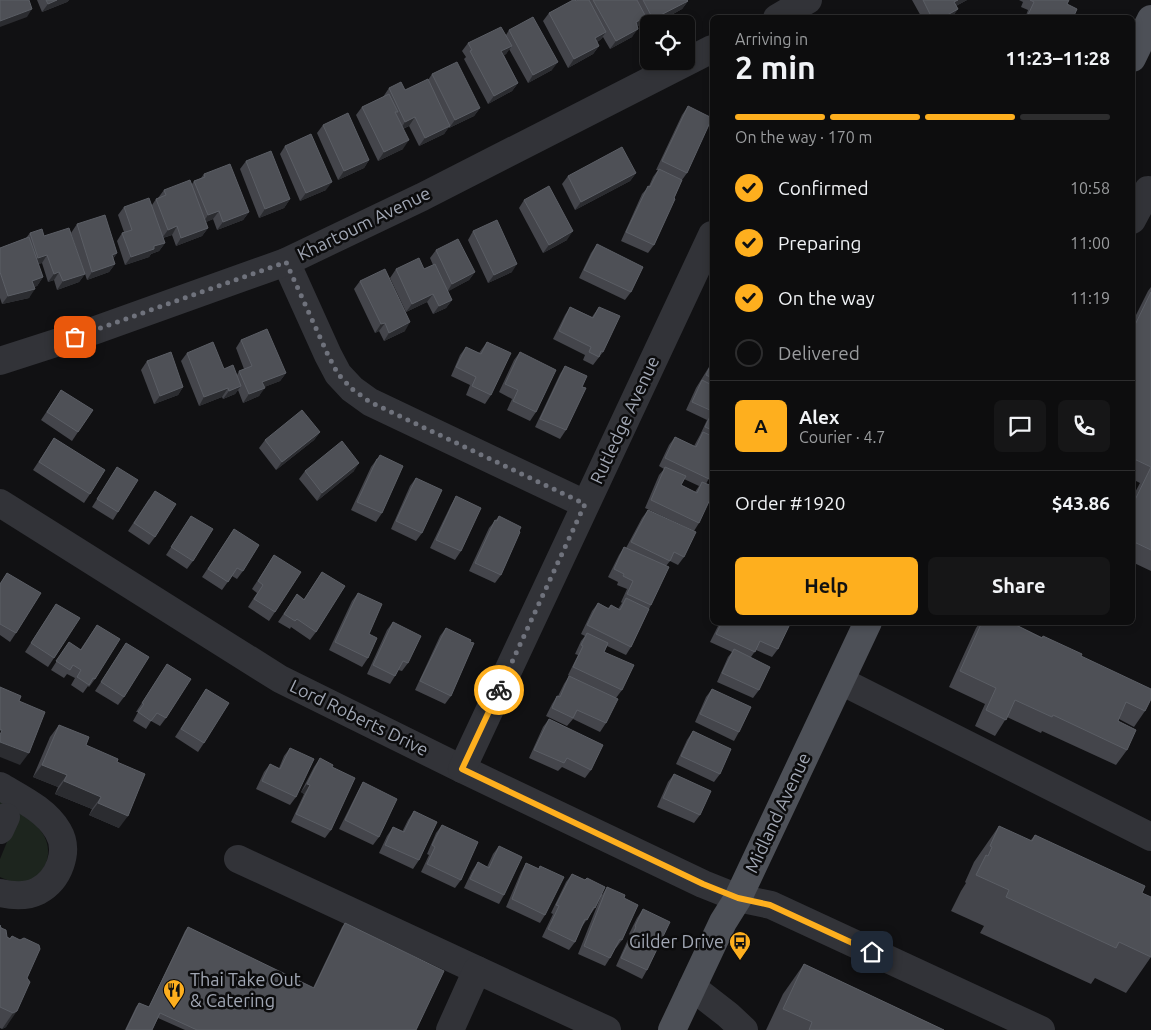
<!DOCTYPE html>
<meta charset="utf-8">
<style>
:root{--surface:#0d0d0e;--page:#161617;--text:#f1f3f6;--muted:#9a9c9e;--line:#2d2d2e;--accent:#feaf1e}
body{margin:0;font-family:Ubuntu,sans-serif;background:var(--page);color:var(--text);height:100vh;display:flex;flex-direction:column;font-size:19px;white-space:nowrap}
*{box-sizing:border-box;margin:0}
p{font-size:16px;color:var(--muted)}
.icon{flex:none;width:28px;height:28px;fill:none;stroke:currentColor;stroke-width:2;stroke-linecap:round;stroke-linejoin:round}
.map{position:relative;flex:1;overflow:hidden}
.sheet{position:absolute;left:710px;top:15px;width:425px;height:610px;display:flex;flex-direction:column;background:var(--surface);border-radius:8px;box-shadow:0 2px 8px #0003,0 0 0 1px var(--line)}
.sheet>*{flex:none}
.fabs{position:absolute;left:640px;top:15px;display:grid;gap:10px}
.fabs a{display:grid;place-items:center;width:55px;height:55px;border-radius:8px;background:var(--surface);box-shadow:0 2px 8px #0003,0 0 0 1px var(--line);font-size:25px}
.pin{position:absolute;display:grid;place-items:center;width:42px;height:42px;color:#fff;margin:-21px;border-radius:10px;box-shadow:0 2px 8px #0006}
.courier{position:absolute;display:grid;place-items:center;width:50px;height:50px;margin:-25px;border:4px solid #feaf1e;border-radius:50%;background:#fff;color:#222;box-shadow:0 1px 6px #0007}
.headline em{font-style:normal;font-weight:700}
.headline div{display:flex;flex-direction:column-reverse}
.headline{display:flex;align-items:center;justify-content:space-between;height:85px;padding:0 25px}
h1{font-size:32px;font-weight:700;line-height:38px}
.bar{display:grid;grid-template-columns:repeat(4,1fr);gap:8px 5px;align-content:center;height:60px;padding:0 25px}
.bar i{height:6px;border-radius:4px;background:var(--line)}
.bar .selected{background:var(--accent)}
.bar p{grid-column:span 4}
.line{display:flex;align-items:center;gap:12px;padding:0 25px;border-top:1px solid var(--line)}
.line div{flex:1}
.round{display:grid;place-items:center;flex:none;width:52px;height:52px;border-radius:8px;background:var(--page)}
ol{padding:0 25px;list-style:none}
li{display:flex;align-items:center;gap:15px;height:55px}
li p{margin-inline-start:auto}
li .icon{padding:5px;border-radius:50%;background:var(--accent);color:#111;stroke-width:4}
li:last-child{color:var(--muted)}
li i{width:28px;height:28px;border:2px solid var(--line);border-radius:50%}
.button{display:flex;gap:10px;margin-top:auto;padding:10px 25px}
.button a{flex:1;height:58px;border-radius:8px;background:var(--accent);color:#111;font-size:20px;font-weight:700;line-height:58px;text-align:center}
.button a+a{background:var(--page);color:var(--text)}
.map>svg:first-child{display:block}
.green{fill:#1d251e}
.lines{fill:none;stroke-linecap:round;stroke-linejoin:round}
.minor{stroke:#323338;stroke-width:28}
.major{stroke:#4d5057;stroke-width:28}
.wall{fill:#44454b;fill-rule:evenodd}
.shaded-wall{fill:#2b2c30}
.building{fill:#4e5056;stroke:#5b5e65}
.done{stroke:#6f727c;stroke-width:5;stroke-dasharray:0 9}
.route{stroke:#feaf1e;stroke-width:6}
.labels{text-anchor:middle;stroke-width:5;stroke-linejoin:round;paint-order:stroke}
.street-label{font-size:18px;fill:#a1a7b4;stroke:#0c0c0d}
.poi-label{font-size:18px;fill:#a1a7b4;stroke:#0c0c0d;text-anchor:end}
</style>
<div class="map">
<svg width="1151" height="1030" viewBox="0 0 1151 1030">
<rect width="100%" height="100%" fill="#111113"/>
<path class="green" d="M0,801C14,810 34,819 43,834C53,850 48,872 30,881C21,885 8,881 0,877V859L16,820L0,814Z"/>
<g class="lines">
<g class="minor">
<polyline points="777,18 808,0"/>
<polyline points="1132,220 1148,190"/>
<polyline points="286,262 328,355 338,374 352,389 370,402 585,504"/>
<polyline points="0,361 93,331 286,262 422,197 712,49"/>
<polyline points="0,503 280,679 462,769 703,884 738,898 771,905 1041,1030"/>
<polyline points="841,681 1151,837"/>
<polyline points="462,769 712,235"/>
<path d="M0,786C20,798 46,810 58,831C70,851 59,880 38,891C26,897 13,896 0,893"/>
<polyline points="0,830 6,817"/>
<polyline points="238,859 477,970"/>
<polyline points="692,987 728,1015 744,1030"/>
<polyline points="450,1030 477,970 607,1030"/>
</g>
<g class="major">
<polyline points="1132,58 1151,19"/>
<polyline points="672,1030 723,922 738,898 754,864 868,622"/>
</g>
</g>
<g class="wall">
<polygon points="37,0 69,0 67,2 42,12"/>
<polygon points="578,0 687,0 688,1 682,9 655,24 649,24 649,27 648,27 644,20 640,25 637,26 632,37 610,49 603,37 600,40 597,42 599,46 593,54 568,68 543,21 549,13"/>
<polygon points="912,0 967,0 956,6 958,9 951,18 922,18"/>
<polygon points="1019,0 1069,0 1067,4 1073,18 1025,18 1028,10 1021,7 1023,2"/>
<polygon points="509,30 552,70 528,83 509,49 506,54 504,55 518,83 512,91 488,104 464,59 466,57 462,51 468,43 506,35"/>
<polygon points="432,74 480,108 474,116 449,128 448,128 444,134 419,146 409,126 403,129 403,149 378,161 356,115 362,107 383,97 389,88 405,90 428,80"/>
<polygon points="688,106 687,173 682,180 654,245 648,253 621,241 642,194 649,186 653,177 658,170 656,170 682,115"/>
<polygon points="323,125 369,160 364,168 338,180 317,133"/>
<polygon points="285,146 326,190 300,201 280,154"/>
<polygon points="246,161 290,199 284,208 259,218 240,169"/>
<polygon points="636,173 630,181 575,210 562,184 568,176"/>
<polygon points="204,174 249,212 243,220 217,230 213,219 206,222 208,228 202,236 176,246 172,235 163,238 165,243 159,251 151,254 149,257 125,265 117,241 122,233 124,232 118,215 124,207 152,205 156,199 158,198 164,190 192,184 194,181 201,178"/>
<polygon points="524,200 567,240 543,253 519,208"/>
<polygon points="77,224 117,253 113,259 115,264 109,272 87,280 85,274 79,282 57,290 54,280 48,282 42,263 38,264 43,277 37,286 34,287 29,298 2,304 0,298 0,248 26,238 30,233 44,236 82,266 71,233"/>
<polygon points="473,231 512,272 488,283 468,240"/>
<polygon points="597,244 631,292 625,300 579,278 591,253"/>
<polygon points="436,250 475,272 469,280 448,291 452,300 446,308 433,314 427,302 406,312 390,278 396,269 424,269 433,265 430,258"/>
<polygon points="360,281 405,331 384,341 379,331 375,333 354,289"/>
<polygon points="1151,287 1151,571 1132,562 1132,498 1140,483 1132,479 1132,323 1148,291"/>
<polygon points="570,307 592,317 599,307 603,352 593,365 583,360 585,355 553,339 565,315"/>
<polygon points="241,340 286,373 280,381 264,387 259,396 243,403 238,390 235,394 223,399 222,397 199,406 181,361 187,353 237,375 239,371 244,369 236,348"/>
<polygon points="487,342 491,395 485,404 466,395 470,385 451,376 460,355 466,347 479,353"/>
<polygon points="520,352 536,412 530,421 507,410 512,399 499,392 514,360"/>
<polygon points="147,361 183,387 178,395 154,404 141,370"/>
<path d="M712,362V472L706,484L699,523L694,531L645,508L659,475L664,469L659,466L669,445L675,437L694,446L700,435L707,420L686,410L696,388ZM684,479L699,486L695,492L681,485Z"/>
<polygon points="565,366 582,387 566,430 560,439 535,427 560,374"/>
<polygon points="61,390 78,432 72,441 41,420"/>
<polygon points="320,432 314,440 276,470 259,448 265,440"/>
<polygon points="54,438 90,494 84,503 33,470"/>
<polygon points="380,455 382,513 376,522 351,510 371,467"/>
<polygon points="117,467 118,512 113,520 92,507"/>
<polygon points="305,471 354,471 317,501 299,479"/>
<polygon points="416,478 422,533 416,541 391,529 410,486"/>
<polygon points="456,496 461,551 455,560 430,548 451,505"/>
<polygon points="149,499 155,537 149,545 128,531"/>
<polygon points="648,510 684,557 678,565 670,561 666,566 651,605 649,609 631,647 626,655 607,646 604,652 622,690 616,698 606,723 600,732 573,719 567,726 546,716 552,704 557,696 558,696 564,684 569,676 568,675 578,655 575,654 581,641 585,636 581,634 592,611 598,603 608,608 611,605 618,609 622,603 621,602 627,589 617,585 618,582 608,577 619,555 624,547 626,548 642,518"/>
<polygon points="191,516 193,561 187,569 166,555"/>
<polygon points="499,516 501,575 495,583 469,571 489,528"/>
<polygon points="234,529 243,571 237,579 232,576 222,590 202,577"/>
<polygon points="274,555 275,612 269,621 248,607 257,593 252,589"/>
<polygon points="322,572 316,632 310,640 291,627 290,629 278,622 297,594 304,599"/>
<polygon points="7,573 16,633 10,642 0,635 0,584"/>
<polygon points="358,593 369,634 368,658 362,667 329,650 352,601"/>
<polygon points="56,604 54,658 48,667 25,652"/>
<polygon points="393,622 408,663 402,671 398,670 395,676 390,684 367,674 387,630"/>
<polygon points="720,622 786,622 778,649 772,657 756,650 751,657 759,690 753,698 717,682 728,657 732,652 710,642"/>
<polygon points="980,622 1010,622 1081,656 1145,711 1134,727 1119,719 1118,721 1127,750 1116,765 1042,731 1041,733 1007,717 995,736 975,726 985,704 949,687 976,628"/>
<polygon points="97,625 95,679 89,687 88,686 83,693 71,685 75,678 67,674 64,678 51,670 69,642 80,650"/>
<polygon points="446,628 451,696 445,704 415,690 440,636"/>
<polygon points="126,643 124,697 118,705 95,691"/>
<polygon points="167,664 166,718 160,726 151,721 146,729 133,721 138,712 136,712"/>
<polygon points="206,689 204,743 198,752 175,737"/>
<polygon points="712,689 739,732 734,741 695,722 706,697"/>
<polygon points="549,719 591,770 585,778 562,767 558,771 529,758 543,727"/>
<polygon points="59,725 86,745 117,762 119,828 89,815 92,809 55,794 58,787 33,777 50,737"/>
<polygon points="693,731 720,774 714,782 676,764 687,740"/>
<polygon points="290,748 296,797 290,805 256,789 264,772 270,764 279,768 284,756"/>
<polygon points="320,758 331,830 325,838 291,822 304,794 301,792 314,767"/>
<polygon points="674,774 700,815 694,823 657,807 668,782"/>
<polygon points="363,782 379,837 373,845 339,829 358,791"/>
<polygon points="414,811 419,860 413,869 379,853 387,836 393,827 402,832 408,820"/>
<polygon points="442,825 461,880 455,888 421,872 429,855 427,854 436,833"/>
<polygon points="999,826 1030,841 1035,835 1142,893 1151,957 1126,993 1095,978 1091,984 980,933 984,926 951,911 961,891 966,883 965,882 974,862"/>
<polygon points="499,846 504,895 499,904 464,888 472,871 478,862 487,867 493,854"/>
<polygon points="526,863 538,869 540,866 545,915 540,923 506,907 521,872"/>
<polygon points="572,874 585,880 587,878 602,895 607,887 624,898 622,940 616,948 615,948 610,958 605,966 578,954 601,896 595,908 581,928 575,942 569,950 542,937 553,914 551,913 566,882"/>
<polygon points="643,909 647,970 642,979 616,966 630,935 629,934 637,918"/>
<polygon points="345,923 416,1030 185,1030 158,1018 152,1030 125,1030 136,1007 139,1003 149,1007 185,931 188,927 313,988 342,927"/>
<polygon points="0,925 7,937 10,938 12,936 27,978 30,982 6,1027 2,1029 0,1028"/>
<polygon points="804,964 944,1030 766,1030 783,994"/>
</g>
<g class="shaded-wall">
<polygon points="57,0 69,0 67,2 42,12 48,4"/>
<polygon points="958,0 967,0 948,10 954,2"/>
<polygon points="688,1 682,9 655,24 650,24 653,19"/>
<polygon points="32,9 27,17 0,27 0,21"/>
<polygon points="958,9 952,17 942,18"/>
<polygon points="646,17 640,25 630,30 636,22"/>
<polygon points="638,29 632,37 610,49 616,41"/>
<polygon points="606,32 600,40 589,46 595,38"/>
<polygon points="512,46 506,54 496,59 501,51"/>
<polygon points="599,46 593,54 568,68 574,59"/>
<polygon points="558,62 552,70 528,83 533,75"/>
<polygon points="518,83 512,91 488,104 494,96"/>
<polygon points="480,108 474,116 449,128 455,120"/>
<polygon points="415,117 409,126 400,130 405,122"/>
<polygon points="450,126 444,134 419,146 425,138"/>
<polygon points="409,140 403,149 378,161 384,152"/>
<polygon points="369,160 364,168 338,180 344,171"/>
<polygon points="636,173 630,181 575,210 581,202"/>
<polygon points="332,182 326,190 300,201 306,193"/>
<polygon points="290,199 284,208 259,218 265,209"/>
<polygon points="219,211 213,219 202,224 208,215"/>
<polygon points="249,212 243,220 217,230 223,222"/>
<polygon points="177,226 172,235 162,238 168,230"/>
<polygon points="208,228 202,236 176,246 181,238"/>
<polygon points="573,231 567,240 543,253 549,245"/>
<polygon points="165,243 159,251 151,254 149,257 125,265 131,257 154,246"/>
<polygon points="117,253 111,261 112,255"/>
<polygon points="47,255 42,263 32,267 38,258"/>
<polygon points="115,264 109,272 87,280 92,272"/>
<polygon points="517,264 512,272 488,283 494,275"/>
<polygon points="59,272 54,280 48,282 54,274"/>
<polygon points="475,272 469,280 447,292 452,284"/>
<polygon points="85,274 79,282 57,290 63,281"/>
<polygon points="43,277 37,286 26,289 32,281"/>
<polygon points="35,289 29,298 2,304 8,296"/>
<polygon points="433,294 427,302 406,312 412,304"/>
<polygon points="452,300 446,308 433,314 439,306"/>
<polygon points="410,322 405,331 384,341 389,333"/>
<polygon points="385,323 379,331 375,333 381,324"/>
<polygon points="286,373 280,381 257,390 262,382"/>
<polygon points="241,386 235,394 223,399 229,391"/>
<polygon points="183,387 178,395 154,404 160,396"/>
<polygon points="228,388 222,397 199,406 204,397"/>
<polygon points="265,388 259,396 243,403 249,394"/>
<polygon points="320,432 314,440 276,470 282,462"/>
<polygon points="359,463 354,471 317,501 322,493"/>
<polygon points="0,742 29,753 20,765 0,757"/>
<polygon points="42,765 67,775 58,787 33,777"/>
<polygon points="64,781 101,797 92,809 55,794"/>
<polygon points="307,784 310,785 304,794 301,792"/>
<polygon points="98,803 128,816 119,828 89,815"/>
<polygon points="17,1011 6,1027 2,1029 13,1013"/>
</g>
<g class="building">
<polygon points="0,0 29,0 32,9 0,21"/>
<polygon points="46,0 57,0 48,4"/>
<polygon points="573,0 575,0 576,1 578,0 589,0 606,32 595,38 599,46 574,59 549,13"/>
<polygon points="593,0 637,0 646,17 636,22 638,29 616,41"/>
<polygon points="643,0 687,0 688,1 653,19"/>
<polygon points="923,0 958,0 954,2 958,9 942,18 932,18"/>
<polygon points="1030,0 1069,0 1067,4 1077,9 1073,18 1028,18 1027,17 1034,2"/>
<polygon points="533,17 558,62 533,75 509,30"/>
<polygon points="501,27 512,46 501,51 518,83 494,96 470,51 472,50 468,43"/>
<polygon points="457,62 480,108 455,120 432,74"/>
<polygon points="428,79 450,126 425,138 415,117 405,122 389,88 401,82 405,90"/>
<polygon points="389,94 398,112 395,112 409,140 384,152 362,107"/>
<polygon points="688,106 712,118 687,173 662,161"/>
<polygon points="348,113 369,160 344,171 323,125"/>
<polygon points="311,134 332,182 306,193 285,146"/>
<polygon points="622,147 636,173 581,202 568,176"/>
<polygon points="271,151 290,199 265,209 246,161"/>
<polygon points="230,164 249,212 223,222 219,211 208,215 194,181 205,177 204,174"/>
<polygon points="659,169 682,180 674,198 675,199 654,245 626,232 648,186 650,187"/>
<polygon points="190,180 208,228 181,238 177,226 168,230 156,199 166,195 164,190"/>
<polygon points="549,186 573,231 549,245 524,200"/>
<polygon points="149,198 165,243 154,246 154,249 131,257 122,233 132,230 124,207"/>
<polygon points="105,215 117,253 112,255 115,264 92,272 77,224"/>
<polygon points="497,220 517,264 494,275 473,231"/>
<polygon points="69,228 85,274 63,281 59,272 54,274 47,255 38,258 30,233 42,229 44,236"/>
<polygon points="29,237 43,277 32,281 35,289 8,296 0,272 0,248"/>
<polygon points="458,239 475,272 452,284 436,250"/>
<polygon points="597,244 643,267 631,292 584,270"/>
<polygon points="419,258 424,269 435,264 452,300 439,306 433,294 412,304 396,269"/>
<polygon points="385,269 410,322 389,333 385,323 381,324 360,281"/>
<polygon points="1151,292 1151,467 1132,458 1132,331"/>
<polygon points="570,307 593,318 599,307 620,316 603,352 601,351 599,357 589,352 591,347 559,331"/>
<polygon points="267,329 286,373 262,382 265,388 249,394 239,371 252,366 241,340"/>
<polygon points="213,342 224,369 233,365 241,386 229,391 228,388 204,397 187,353"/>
<polygon points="487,342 511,353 491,395 472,386 476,377 456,367 466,347 481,354"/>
<polygon points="171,352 183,387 160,396 147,361"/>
<polygon points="520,352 556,370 536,412 513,401 518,390 505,384"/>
<polygon points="712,362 712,378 706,375"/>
<polygon points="565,366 587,376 582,387 586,388 566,430 540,419"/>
<polygon points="702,380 712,385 712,411 692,402"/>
<polygon points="61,390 93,410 78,432 47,412"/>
<polygon points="302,410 320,432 282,462 265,440"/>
<polygon points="712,412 712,430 705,427"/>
<polygon points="703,432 712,436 712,472 709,479 665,458 675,437 696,447"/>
<polygon points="54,438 105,470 90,494 39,462"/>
<polygon points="342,441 359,463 322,493 305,471"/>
<polygon points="380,455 403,466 382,513 357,502 377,459 378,459"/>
<polygon points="117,467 138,480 118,512 97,499"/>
<polygon points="665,467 686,476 681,485 697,493 702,482 712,486 712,495 699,523 651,500"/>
<polygon points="1151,467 1151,550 1132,541 1132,506"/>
<polygon points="416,478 442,490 422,533 396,521"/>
<polygon points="155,491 176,504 155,537 134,523"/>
<polygon points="456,496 481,508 461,551 436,540"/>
<polygon points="648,510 696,532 684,557 674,552 670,561 631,542"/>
<polygon points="191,516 213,529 193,561 171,547"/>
<polygon points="499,516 521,527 519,531 520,532 501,575 475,563 495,520 497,521"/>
<polygon points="234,529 259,545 243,571 237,568 228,582 208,569"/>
<polygon points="624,547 669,567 651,605 627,594 633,581 623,576 624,574 614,569"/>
<polygon points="274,555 301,572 275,612 254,599 263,585 258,581"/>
<polygon points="322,572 345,586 316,632 297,619 295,621 284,614 297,594 304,600"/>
<polygon points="7,573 41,593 16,633 0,624 0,584"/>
<polygon points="358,593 382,604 369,634 377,638 368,658 335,642"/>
<polygon points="626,598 649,609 631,647 587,625 598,603 609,609 611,605 620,610"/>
<polygon points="56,604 80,618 54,658 31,643"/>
<polygon points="393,622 421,636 408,663 403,661 395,676 373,665"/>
<polygon points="722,622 786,622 790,624 778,649 760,641 755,652 716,634"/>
<polygon points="982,622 1010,622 1042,638 1043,636 1082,654 1081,656 1151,689 1151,699 1145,711 1126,702 1118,721 1136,730 1127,750 1053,715 1052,717 1015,700 1006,720 986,710 996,688 960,671"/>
<polygon points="97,625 120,639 95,679 93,678 89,685 77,677 81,670 73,665 70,670 56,661 69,642 81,650"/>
<polygon points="446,628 471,640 470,642 474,643 451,696 420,681"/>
<polygon points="587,633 608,643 604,652 634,665 622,690 573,667 583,646 581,645"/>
<polygon points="126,643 149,657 124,697 101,682"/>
<polygon points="734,649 770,667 759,690 722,673"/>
<polygon points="167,664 191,679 166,718 157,713 151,721 138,712 144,704 142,703"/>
<polygon points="569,676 618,699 606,723 577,710 573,718 552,708 557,696 560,697"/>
<polygon points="0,687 21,696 19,701 45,712 29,753 0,742 0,735 2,730 0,730"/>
<polygon points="206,689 229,703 204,743 181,729"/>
<polygon points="712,689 751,707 739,732 700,714"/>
<polygon points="549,719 603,745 591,770 567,758 564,763 534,750"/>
<polygon points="59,725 89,737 86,745 118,759 117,762 145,774 128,816 98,803 101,797 64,781 67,775 42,765"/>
<polygon points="693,731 731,749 720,774 681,756"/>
<polygon points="290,748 314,759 296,797 262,781 270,764 280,769"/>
<polygon points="320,758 333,765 332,767 355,778 331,830 296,814 310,785 307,784"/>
<polygon points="674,774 711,791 700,815 663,798"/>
<polygon points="363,782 397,799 379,837 345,820"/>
<polygon points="414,811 437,822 419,860 385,845 393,827 404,832"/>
<polygon points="442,825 478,842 461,880 427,864 435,847 432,845"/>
<polygon points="999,826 1032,841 1035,835 1145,886 1142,893 1151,897 1151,957 1119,942 1116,948 1006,897 1009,890 976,875 986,855 988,856 992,847 990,846"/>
<polygon points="499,846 522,857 504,895 470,879 478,862 489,868"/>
<polygon points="526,863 539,869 540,866 564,877 545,915 512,899"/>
<polygon points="572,874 585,880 587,878 605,887 595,908 594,907 587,920 585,919 575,942 548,929 559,906 556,905"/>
<polygon points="607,887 625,895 624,898 638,905 622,940 620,939 610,958 584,946"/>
<polygon points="643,909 670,922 647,970 621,958 636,927 635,926"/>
<polygon points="345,923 444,971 416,1030 197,1030 160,1013 152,1030 126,1030 139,1003 149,1007 188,927 314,988"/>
<polygon points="0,925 1,928 6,930 7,937 10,939 12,936 20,940 24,938 39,945 40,949 27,978 30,982 17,1011 13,1013 0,1007"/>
<polygon points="804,964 944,1030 809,1030 812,1022 783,1009"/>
</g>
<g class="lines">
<polyline class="done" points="75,337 286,262 328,355 338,374 352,389 370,402 585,504 499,690"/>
<polyline class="route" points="499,690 462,769 703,884 738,898 770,905 872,952"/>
</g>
<defs>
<g id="bus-pin" transform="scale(1.125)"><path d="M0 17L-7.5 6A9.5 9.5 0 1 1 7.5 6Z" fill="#feaf1e" stroke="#0c0c0d"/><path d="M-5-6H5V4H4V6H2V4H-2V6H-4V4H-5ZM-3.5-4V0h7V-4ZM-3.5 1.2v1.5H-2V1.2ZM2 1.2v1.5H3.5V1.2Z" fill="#111"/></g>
<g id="restaurant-pin" transform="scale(1.125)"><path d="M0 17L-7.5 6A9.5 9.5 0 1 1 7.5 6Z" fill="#feaf1e" stroke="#0c0c0d"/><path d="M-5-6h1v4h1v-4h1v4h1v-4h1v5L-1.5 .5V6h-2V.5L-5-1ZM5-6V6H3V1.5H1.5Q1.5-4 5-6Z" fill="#111"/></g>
</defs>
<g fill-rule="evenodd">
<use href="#bus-pin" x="740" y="942"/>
<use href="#restaurant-pin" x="174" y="990"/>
</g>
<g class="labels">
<g class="street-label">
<text transform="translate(364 224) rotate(-26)" y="6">Khartoum Avenue</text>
<text transform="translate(625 420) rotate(-65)" y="6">Rutledge Avenue</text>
<text transform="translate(359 718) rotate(26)" y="6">Lord Roberts Drive</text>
<text transform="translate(778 813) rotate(-65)" y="6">Midland Avenue</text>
</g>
<g class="poi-label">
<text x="724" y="948">Gilder Drive</text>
<text x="190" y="986" text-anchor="start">Thai Take Out<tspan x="190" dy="21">&amp; Catering</tspan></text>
</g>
</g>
</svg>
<div class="fabs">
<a><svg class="icon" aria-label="locate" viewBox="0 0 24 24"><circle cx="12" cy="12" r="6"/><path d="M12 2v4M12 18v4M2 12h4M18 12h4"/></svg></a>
</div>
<div class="pin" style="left:75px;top:337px;background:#ea580c"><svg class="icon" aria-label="bag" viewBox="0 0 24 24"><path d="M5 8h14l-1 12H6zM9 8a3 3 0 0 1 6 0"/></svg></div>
<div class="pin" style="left:872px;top:952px;background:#1f2937"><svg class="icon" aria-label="home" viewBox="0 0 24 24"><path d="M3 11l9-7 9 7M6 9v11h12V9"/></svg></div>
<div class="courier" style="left:499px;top:690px"><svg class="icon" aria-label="bike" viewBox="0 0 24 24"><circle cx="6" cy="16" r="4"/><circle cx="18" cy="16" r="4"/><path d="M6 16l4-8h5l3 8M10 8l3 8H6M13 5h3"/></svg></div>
<section class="sheet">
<div class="headline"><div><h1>2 min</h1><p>Arriving in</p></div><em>11:23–11:28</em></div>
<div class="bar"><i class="selected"></i><i class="selected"></i><i class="selected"></i><i></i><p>On the way · 170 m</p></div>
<ol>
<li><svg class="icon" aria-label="check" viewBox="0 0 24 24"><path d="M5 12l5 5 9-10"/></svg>Confirmed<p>10:58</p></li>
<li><svg class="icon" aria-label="check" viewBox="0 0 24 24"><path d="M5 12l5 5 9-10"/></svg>Preparing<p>11:00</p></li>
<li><svg class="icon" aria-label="check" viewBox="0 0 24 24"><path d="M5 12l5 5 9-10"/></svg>On the way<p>11:19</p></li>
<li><i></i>Delivered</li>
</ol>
<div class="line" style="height:90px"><b class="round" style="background:var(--accent);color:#111">A</b><div><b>Alex</b><p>Courier · 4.7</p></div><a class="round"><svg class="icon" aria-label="chat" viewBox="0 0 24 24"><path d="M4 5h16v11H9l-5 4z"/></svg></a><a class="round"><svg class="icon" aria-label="phone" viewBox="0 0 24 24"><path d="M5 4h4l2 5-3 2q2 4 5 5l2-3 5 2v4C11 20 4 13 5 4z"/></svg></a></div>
<div class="line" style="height:65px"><div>Order #1920</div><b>$43.86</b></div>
<div class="button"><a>Help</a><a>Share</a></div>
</section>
</div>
